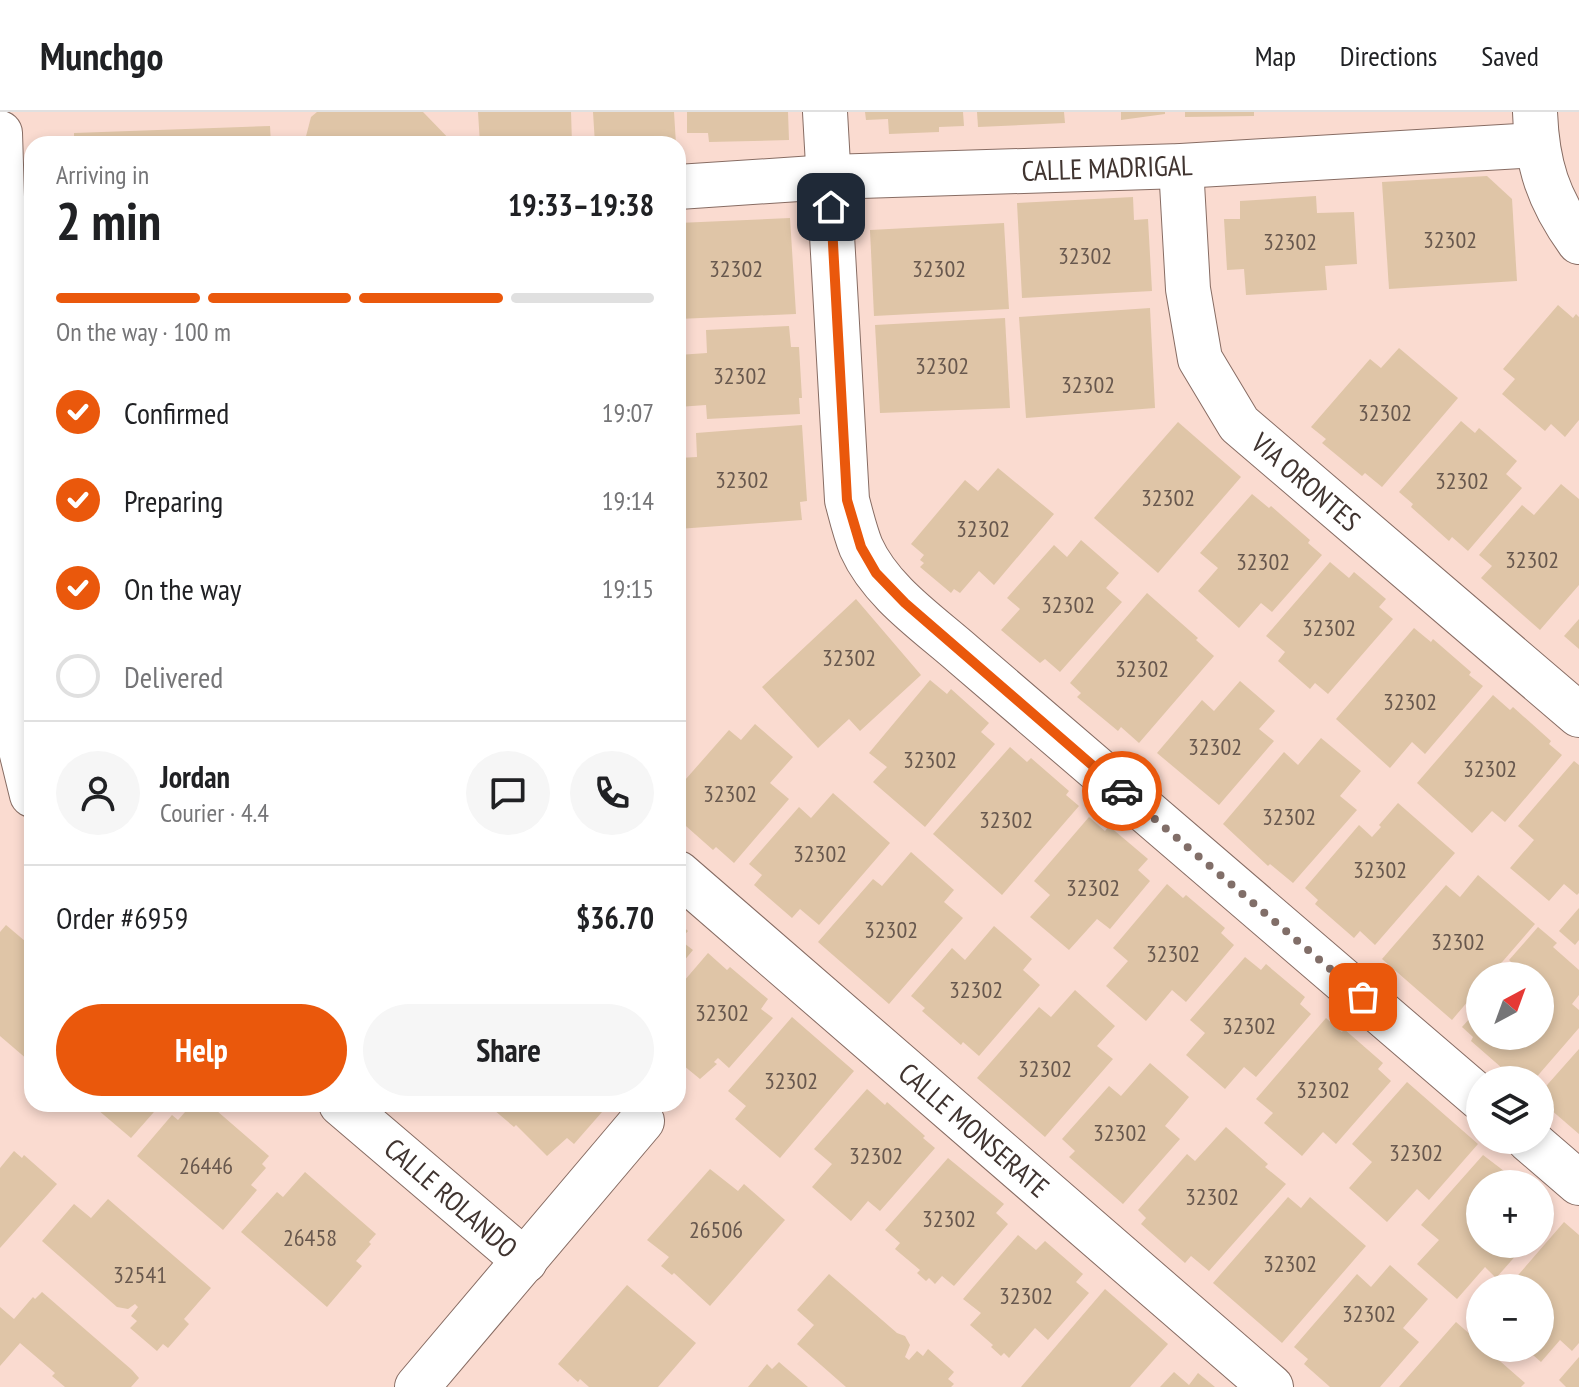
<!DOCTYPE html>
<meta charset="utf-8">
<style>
:root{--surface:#fff;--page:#f6f6f6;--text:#202124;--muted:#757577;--line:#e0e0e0;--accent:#ea580c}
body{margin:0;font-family:"PT Sans Narrow",sans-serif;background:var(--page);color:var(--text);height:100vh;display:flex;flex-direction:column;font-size:30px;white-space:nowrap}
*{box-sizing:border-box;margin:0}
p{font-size:26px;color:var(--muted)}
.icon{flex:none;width:44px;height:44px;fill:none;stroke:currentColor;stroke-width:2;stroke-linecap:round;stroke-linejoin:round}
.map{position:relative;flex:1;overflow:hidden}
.drawer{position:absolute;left:24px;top:24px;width:662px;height:976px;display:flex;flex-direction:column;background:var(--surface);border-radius:24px;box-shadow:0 4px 12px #0003}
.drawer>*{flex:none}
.needle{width:52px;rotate:41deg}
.fabs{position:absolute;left:1466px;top:850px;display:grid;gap:16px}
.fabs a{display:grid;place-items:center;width:88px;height:88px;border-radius:50%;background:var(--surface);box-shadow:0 4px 12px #0003;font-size:40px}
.pin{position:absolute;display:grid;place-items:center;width:68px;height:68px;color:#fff;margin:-34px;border-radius:16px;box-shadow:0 4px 12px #0006}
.courier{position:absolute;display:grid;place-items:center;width:80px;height:80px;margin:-40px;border:6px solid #ea580c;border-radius:50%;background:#fff;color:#222;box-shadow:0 2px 10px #0007}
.overview em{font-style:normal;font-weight:600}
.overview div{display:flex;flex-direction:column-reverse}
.overview{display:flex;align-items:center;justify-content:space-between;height:136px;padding:0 32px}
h1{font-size:52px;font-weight:600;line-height:60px}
.bar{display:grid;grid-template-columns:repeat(4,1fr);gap:12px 8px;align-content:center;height:96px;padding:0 32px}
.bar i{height:10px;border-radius:6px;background:var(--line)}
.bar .selected{background:var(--accent)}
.bar p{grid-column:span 4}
.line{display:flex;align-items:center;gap:20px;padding:0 32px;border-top:2px solid var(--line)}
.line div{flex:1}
.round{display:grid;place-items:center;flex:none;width:84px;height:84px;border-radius:42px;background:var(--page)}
ol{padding:0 32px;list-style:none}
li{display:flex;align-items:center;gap:24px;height:88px}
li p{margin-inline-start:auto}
li .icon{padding:8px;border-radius:50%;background:var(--accent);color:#fff;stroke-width:4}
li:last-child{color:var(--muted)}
li i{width:44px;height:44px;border:4px solid var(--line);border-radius:50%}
.action{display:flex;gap:16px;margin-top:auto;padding:16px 32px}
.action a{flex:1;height:92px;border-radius:48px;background:var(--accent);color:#fff;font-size:32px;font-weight:600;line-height:92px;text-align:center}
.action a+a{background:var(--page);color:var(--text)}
header{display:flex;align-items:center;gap:48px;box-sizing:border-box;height:112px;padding:0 40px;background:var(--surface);border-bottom:2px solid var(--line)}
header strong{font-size:38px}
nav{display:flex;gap:44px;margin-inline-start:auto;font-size:28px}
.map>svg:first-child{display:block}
.building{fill:#dfc5a7}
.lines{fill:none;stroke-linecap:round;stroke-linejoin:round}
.minor-casing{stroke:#876c63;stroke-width:46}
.minor{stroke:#fff;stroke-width:44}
.done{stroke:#816e68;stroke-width:8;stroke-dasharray:0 14.4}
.route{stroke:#ea580c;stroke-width:10}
.labels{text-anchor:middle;stroke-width:7;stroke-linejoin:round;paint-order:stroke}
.number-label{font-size:24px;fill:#68584e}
.street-label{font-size:28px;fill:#403430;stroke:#fff}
</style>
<header>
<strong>Munchgo</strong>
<nav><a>Map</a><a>Directions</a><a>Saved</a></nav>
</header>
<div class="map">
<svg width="1579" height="1275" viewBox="0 0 1579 1275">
<rect width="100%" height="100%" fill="#fadbd0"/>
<g class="building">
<polygon points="317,0 423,0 454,32 304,32 311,5"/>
<polygon points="478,0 571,0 572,32 480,32"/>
<polygon points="593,0 674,0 676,32 595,32"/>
<polygon points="687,0 788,0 789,28 709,30 708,21 687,21"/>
<polygon points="865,0 963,0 964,14 939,15 939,20 889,22 888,7 866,8"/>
<polygon points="977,0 1064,0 1065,11 978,15"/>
<polygon points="1121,0 1165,0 1165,2 1121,8"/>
<polygon points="1185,0 1254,0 1254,4 1185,5"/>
<polygon points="270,14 271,32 74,32 74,21"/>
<polygon points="1487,64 1512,87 1517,169 1389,177 1382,70"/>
<polygon points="1316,84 1317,101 1354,100 1357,152 1325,154 1327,178 1246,183 1244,157 1227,158 1224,107 1240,107 1240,89"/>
<polygon points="1133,85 1134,108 1148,107 1152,179 1022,186 1017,91"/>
<polygon points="790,106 796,202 678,207 678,111"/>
<polygon points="1004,111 1009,197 874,204 870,118"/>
<polygon points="1558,193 1573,206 1576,202 1579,205 1579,308 1565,325 1551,312 1545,319 1502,282 1515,267 1503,257"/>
<polygon points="1150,196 1155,296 1026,306 1019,205"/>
<polygon points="1005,206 1010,296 880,301 875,213"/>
<polygon points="789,214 791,235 799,235 802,286 799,286 800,302 707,307 706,293 678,295 678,243 707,241 706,218"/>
<polygon points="1399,236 1458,286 1382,375 1365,361 1362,364 1322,331 1326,327 1311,315 1370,247 1381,256"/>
<polygon points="1461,309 1475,321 1479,316 1517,349 1506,362 1522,376 1468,439 1452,425 1449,429 1411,395 1413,392 1399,380"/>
<polygon points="1178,310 1241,365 1158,461 1094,406"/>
<polygon points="802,313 807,389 800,390 802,408 678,417 678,346 697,345 696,321"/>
<polygon points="998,356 1054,402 994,473 979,459 960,481 954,477 951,481 920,455 924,451 920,448 924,443 911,432 965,368 978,379"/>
<polygon points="1561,372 1579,387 1579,473 1540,518 1481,466 1492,454 1479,443 1522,393 1534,403"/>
<polygon points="1252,382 1269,396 1271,394 1310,428 1308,431 1322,443 1272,500 1261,491 1239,516 1198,479 1218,456 1200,441"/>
<polygon points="1081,428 1119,461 1106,476 1122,490 1060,560 1045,547 1040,551 1001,518 1020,497 1007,486 1054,433 1067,445"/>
<polygon points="1330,450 1349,466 1354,460 1386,487 1379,495 1393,507 1328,582 1315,571 1310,577 1278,549 1285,540 1266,524"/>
<polygon points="1147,481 1198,526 1196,528 1214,544 1139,631 1121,615 1118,619 1077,585 1081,581 1070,571"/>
<polygon points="856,487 921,563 860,619 849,607 818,636 762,575"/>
<polygon points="1579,507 1579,537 1564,524"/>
<polygon points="1414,516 1431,530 1433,527 1471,560 1469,563 1483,574 1425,642 1412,630 1390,656 1336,607"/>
<polygon points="930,568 947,582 951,577 989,611 981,620 995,632 925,715 873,670 887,655 869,641"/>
<polygon points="1240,569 1275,599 1259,617 1274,629 1219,693 1157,641 1202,588 1214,599"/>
<polygon points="1493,583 1510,598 1513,595 1551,629 1549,632 1562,643 1505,710 1492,699 1472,721 1417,671"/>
<polygon points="755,612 793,645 770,671 789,687 734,751 716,735 713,738 678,707 678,676 729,618 741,628"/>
<polygon points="1321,626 1361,659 1340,684 1357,698 1293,771 1270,752 1268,754 1223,712 1284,640 1298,653"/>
<polygon points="1010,635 1027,650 1031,646 1069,679 1066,683 1079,694 1002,783 933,722"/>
<polygon points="1574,649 1579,653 1579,781 1577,783 1564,772 1549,789 1510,756 1534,728 1518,714"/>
<polygon points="833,681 890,731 819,813 800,797 792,806 754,773 762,763 749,752 799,695 811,706"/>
<polygon points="1398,691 1455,741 1375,833 1360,819 1354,826 1315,792 1318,788 1305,776 1359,713 1372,725 1381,715 1379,713"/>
<polygon points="1089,705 1105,719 1109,714 1148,747 1138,758 1150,769 1110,817 1097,807 1069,838 1030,805 1050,783 1034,769"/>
<polygon points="911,740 954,778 944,790 963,806 889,892 818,830 873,767 882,774"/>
<polygon points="1478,763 1535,812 1490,864 1480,864 1480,875 1452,908 1382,847 1446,773 1460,785"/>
<polygon points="1167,772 1183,786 1186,783 1225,816 1221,821 1234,833 1186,890 1172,878 1146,909 1106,874 1128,849 1113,836"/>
<polygon points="1579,796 1579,828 1575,833 1559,819"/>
<polygon points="678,810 688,819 680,828 693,838 678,856"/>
<polygon points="6,813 32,835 32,943 28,948 0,924 0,820"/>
<polygon points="994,814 1032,847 1023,858 1040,873 979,944 963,930 961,933 922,899 925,896 911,884 952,836 965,848"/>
<polygon points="1538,815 1557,831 1553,835 1579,858 1579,883 1572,892 1579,898 1579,916 1534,968 1526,968 1515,958 1510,963 1471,929 1473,925 1462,915 1480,895 1480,924 1540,924 1540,864 1503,864 1513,852 1509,848"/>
<polygon points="708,841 727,858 730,855 768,887 761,897 773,906 729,956 718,946 714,950 717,952 700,967 678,949 678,876"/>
<polygon points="1245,845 1261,858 1266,852 1305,885 1300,892 1311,902 1256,965 1244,955 1225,977 1186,943 1205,921 1190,908"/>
<polygon points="1075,878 1115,914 1097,934 1113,947 1045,1025 977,966 1039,895 1051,905"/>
<polygon points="792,905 854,959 780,1046 735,1007 746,994 728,979"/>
<polygon points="1326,906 1342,920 1344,917 1383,951 1378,957 1391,969 1336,1032 1323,1020 1302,1044 1264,1011 1273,1001 1256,987"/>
<polygon points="1579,937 1579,1022 1550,997 1554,993 1540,981"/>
<polygon points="1150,951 1189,985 1165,1014 1180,1027 1123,1092 1069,1045 1075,1039 1062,1027 1109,974 1121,984"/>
<polygon points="1407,970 1478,1032 1429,1088 1417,1077 1387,1110 1349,1076 1372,1050 1352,1032"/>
<polygon points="867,977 885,993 887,990 925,1024 923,1026 935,1036 880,1099 868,1089 851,1109 812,1075 832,1052 814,1037"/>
<polygon points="91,992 161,992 131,1026"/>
<polygon points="192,992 209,992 269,1044 262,1052 266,1056 251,1073 257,1078 223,1118 137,1044 172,1003 178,1008"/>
<polygon points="487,992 609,992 574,1032 567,1026 547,1044 516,1013 514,1015"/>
<polygon points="1226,1015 1268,1052 1265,1055 1286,1072 1209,1159 1191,1144 1185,1151 1141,1112 1146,1106 1138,1098 1187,1042 1195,1049"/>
<polygon points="14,1039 22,1046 24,1043 57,1072 0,1136 0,1056"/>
<polygon points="1483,1043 1521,1072 1480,1072 1480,1132 1526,1132 1496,1166 1485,1155 1457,1187 1417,1152 1439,1128 1421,1113"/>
<polygon points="948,1046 1004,1092 996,1101 1008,1112 954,1174 942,1164 935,1172 929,1166 926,1169 917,1161 920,1158 895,1137 900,1131 885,1118"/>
<polygon points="710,1057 738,1079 744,1072 785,1108 710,1194 674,1161 672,1163 661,1154 669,1145 647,1128"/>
<polygon points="305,1060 376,1122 369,1130 371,1132 356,1149 362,1154 327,1195 241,1120 277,1080 283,1085"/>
<polygon points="1288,1085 1301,1096 1310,1085 1366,1134 1282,1231 1213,1171"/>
<polygon points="108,1087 211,1176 184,1207 189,1212 168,1236 163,1232 157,1239 130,1216 137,1209 131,1204 138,1195 135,1192 128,1197 117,1195 42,1129 74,1092 91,1106"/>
<polygon points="1564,1110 1579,1123 1579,1231 1572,1239 1560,1228 1541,1250 1525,1236 1540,1236 1540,1176 1507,1176"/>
<polygon points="1018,1123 1036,1138 1045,1129 1083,1162 1076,1170 1089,1181 1048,1228 1035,1216 1009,1246 1004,1241 1001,1244 991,1235 993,1233 970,1213 981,1201 963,1187"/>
<polygon points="1390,1153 1428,1187 1403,1216 1419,1230 1380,1275 1330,1275 1304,1252 1308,1247 1294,1235 1357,1162 1371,1175"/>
<polygon points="829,1162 897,1221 905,1224 910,1233 905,1245 909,1248 917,1239 923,1244 928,1237 954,1260 948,1267 954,1272 951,1275 846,1275 797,1232 814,1213 797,1198"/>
<polygon points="627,1173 696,1231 658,1275 589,1275 580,1267 578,1270 558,1252"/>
<polygon points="1105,1177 1168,1232 1130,1275 1021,1275"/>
<polygon points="42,1180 132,1258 139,1266 131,1275 65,1275 52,1264 55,1261 20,1231 0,1254 0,1195 14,1207 33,1185 35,1187"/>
<polygon points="1456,1210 1480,1231 1480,1236 1485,1236 1525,1271 1521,1275 1399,1275"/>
<polygon points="1579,1245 1579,1275 1566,1275 1559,1268"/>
<polygon points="779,1250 808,1275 748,1275 767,1252 772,1257"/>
<polygon points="1174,1260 1189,1273 1198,1261 1215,1275 1160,1275"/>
</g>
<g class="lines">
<g class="minor-casing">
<g id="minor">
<path d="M825,0L847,388C851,403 855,420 861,435C881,480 929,512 964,543L1480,986"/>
<path d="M1535,0C1537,53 1548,87 1579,130"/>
<polyline points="0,21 19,630 32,683"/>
<polyline points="1181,54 1188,177 1200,247 1239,312 1579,603"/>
<polyline points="678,75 829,65 1181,54 1536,33"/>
<polyline points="678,761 1271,1275"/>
<polyline points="341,992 525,1149"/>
<polyline points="1529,1028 1579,1071"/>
<polyline points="417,1275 642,1009"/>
</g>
</g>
<use href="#minor" class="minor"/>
</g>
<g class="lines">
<polyline class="done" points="1122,679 1363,885"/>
<polyline class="route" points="831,95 847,388 861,435 876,461 905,491 1122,679"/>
</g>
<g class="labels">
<g class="number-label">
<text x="1450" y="136">32302</text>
<text x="1290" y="138">32302</text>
<text x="1085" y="152">32302</text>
<text x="736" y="165">32302</text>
<text x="939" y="165">32302</text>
<text x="942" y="262">32302</text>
<text x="740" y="272">32302</text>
<text x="1088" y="281">32302</text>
<text x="1385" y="309">32302</text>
<text x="742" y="376">32302</text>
<text x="1462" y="377">32302</text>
<text x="1168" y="394">32302</text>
<text x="983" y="425">32302</text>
<text x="1532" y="456">32302</text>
<text x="1263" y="458">32302</text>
<text x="1068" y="501">32302</text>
<text x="1329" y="524">32302</text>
<text x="849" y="554">32302</text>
<text x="1142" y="565">32302</text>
<text x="1410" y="598">32302</text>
<text x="1215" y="643">32302</text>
<text x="930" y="656">32302</text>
<text x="1490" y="665">32302</text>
<text x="730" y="690">32302</text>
<text x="1289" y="713">32302</text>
<text x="1006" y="716">32302</text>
<text x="820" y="750">32302</text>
<text x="1380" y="766">32302</text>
<text x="1093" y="784">32302</text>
<text x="891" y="826">32302</text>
<text x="1458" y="838">32302</text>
<text x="1173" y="850">32302</text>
<text x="976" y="886">32302</text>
<text x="722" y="909">32302</text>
<text x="1249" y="922">32302</text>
<text x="1045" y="965">32302</text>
<text x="791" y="977">32302</text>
<text x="1323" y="986">32302</text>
<text x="1120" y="1029">32302</text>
<text x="1416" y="1049">32302</text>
<text x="876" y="1052">32302</text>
<text x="206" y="1062">26446</text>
<text x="1212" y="1093">32302</text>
<text x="949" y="1115">32302</text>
<text x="716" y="1126">26506</text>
<text x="310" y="1134">26458</text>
<text x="1290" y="1160">32302</text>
<text x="140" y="1171">32541</text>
<text x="1026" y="1192">32302</text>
<text x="1369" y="1210">32302</text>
</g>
<g class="street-label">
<text transform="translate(1107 56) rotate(-2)" y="10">CALLE MADRIGAL</text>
<text transform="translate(1306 370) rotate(41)" y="10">VIA ORONTES</text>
<text transform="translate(974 1018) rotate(41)" y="10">CALLE MONSERATE</text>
<text transform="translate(451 1086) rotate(41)" y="10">CALLE ROLANDO</text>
</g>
</g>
</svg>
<div class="fabs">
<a><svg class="needle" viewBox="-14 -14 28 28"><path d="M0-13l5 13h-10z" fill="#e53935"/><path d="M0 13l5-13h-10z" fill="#757577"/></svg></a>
<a><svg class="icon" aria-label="layers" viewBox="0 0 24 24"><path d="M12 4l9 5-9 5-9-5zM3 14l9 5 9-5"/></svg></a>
<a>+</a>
<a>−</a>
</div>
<div class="pin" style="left:1363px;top:885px;background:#ea580c"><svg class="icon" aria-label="bag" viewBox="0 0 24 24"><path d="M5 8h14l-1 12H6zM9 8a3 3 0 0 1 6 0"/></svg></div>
<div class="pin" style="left:831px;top:95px;background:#1f2937"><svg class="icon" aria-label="home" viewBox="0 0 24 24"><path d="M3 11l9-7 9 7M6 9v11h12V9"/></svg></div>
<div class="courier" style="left:1122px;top:679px"><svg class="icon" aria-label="car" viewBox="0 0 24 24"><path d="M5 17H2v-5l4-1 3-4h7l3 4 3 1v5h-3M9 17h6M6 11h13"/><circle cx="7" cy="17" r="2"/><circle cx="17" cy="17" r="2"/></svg></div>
<section class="drawer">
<div class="overview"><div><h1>2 min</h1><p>Arriving in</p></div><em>19:33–19:38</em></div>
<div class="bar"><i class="selected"></i><i class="selected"></i><i class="selected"></i><i></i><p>On the way · 100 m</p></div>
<ol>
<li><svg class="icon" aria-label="check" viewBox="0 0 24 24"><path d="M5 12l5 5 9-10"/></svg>Confirmed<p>19:07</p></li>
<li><svg class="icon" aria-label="check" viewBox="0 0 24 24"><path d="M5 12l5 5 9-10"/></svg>Preparing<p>19:14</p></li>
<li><svg class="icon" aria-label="check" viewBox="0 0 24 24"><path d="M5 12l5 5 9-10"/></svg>On the way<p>19:15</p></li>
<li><i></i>Delivered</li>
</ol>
<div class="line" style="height:144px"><a class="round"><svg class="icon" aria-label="person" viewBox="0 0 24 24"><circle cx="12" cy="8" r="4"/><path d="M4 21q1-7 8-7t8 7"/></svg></a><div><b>Jordan</b><p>Courier · 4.4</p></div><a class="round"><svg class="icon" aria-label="chat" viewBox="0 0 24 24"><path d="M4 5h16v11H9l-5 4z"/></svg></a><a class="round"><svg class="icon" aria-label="phone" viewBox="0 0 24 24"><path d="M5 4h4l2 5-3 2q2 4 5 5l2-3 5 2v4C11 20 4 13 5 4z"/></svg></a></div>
<div class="line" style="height:104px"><div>Order #6959</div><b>$36.70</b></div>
<div class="action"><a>Help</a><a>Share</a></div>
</section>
</div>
